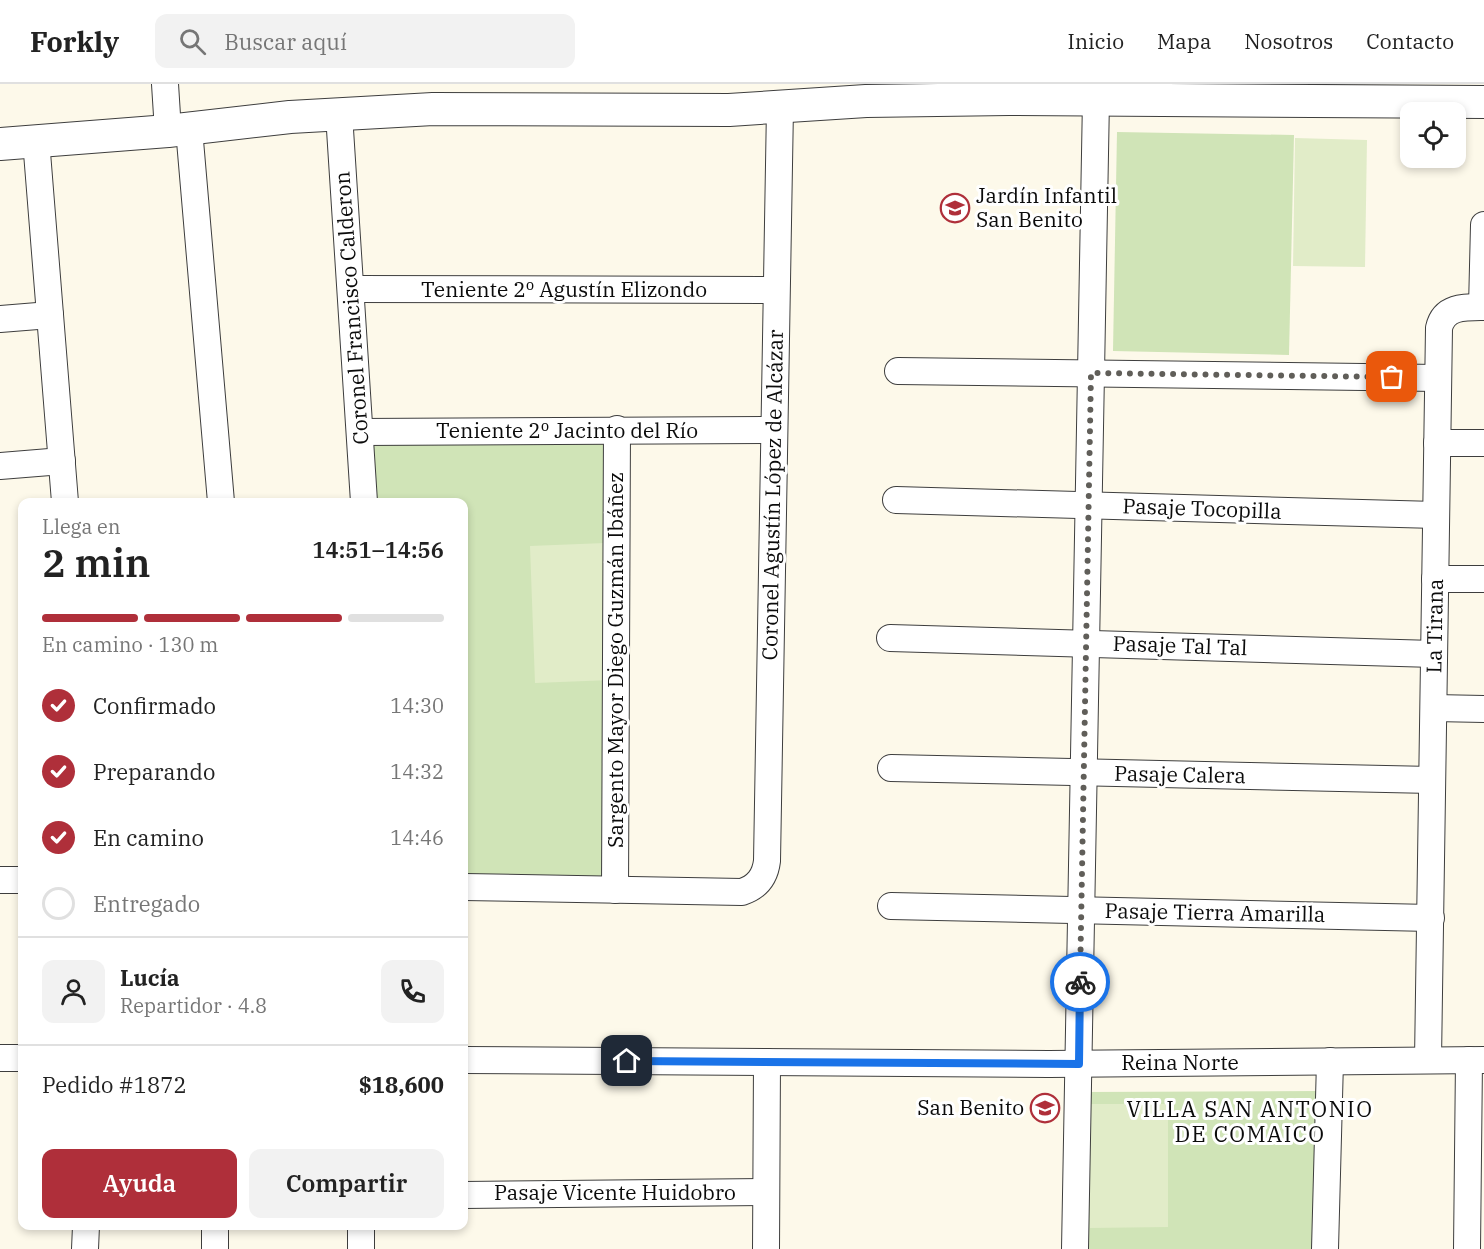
<!DOCTYPE html>
<html lang="es">
<meta charset="utf-8">
<style>
:root{--surface:#fff;--page:#f2f2f2;--text:#222;--muted:#767676;--line:#e0e0e0;--accent:#af2f3a}
body{margin:0;font-family:"IBM Plex Serif",serif;background:var(--page);color:var(--text);height:100vh;display:flex;flex-direction:column;font-size:22px;white-space:nowrap}
*{box-sizing:border-box;margin:0}
p{font-size:20px;color:var(--muted)}
.icon{flex:none;width:33px;height:33px;fill:none;stroke:currentColor;stroke-width:2;stroke-linecap:round;stroke-linejoin:round}
.map{position:relative;flex:1;overflow:hidden}
.panel{position:absolute;left:18px;top:414px;width:450px;height:732px;display:flex;flex-direction:column;background:var(--surface);border-radius:12px;box-shadow:0 3px 9px #0003}
.panel>*{flex:none}
.buttons{position:absolute;left:1400px;top:18px;display:grid;gap:12px}
.buttons a{display:grid;place-items:center;width:66px;height:66px;border-radius:12px;background:var(--surface);box-shadow:0 3px 9px #0003;font-size:30px}
.pin{position:absolute;display:grid;place-items:center;width:51px;height:51px;color:#fff;margin:-26px;border-radius:12px;box-shadow:0 3px 9px #0006}
.courier{position:absolute;display:grid;place-items:center;width:60px;height:60px;margin:-30px;border:4px solid #1a73e8;border-radius:50%;background:#fff;color:#222;box-shadow:0 2px 8px #0007}
.summary em{font-style:normal;font-weight:600}
.summary div{display:flex;flex-direction:column-reverse}
.summary{display:flex;align-items:center;justify-content:space-between;height:102px;padding:0 24px}
h1{font-size:39px;font-weight:600;line-height:45px}
.bar{display:grid;grid-template-columns:repeat(4,1fr);gap:9px 6px;align-content:center;height:72px;padding:0 24px}
.bar i{height:8px;border-radius:4px;background:var(--line)}
.bar .selected{background:var(--accent)}
.bar p{grid-column:span 4}
.line{display:flex;align-items:center;gap:15px;padding:0 24px;border-top:2px solid var(--line)}
.line div{flex:1}
.round{display:grid;place-items:center;flex:none;width:63px;height:63px;border-radius:12px;background:var(--page)}
ol{padding:0 24px;list-style:none}
li{display:flex;align-items:center;gap:18px;height:66px}
li p{margin-inline-start:auto}
li .icon{padding:6px;border-radius:50%;background:var(--accent);color:#fff;stroke-width:4}
li:last-child{color:var(--muted)}
li i{width:33px;height:33px;border:3px solid var(--line);border-radius:50%}
.primary-button{display:flex;gap:12px;margin-top:auto;padding:12px 24px}
.primary-button a{flex:1;height:69px;border-radius:12px;background:var(--accent);color:#fff;font-size:24px;font-weight:600;line-height:69px;text-align:center}
.primary-button a+a{background:var(--page);color:var(--text)}
header{display:flex;align-items:center;gap:36px;box-sizing:border-box;height:84px;padding:0 30px;background:var(--surface);border-bottom:2px solid var(--line)}
header strong{font-size:28px}
nav{display:flex;gap:33px;margin-inline-start:auto;font-size:21px}
.search{width:420px;height:54px;background:var(--page);display:flex;align-items:center;gap:15px;box-sizing:border-box;padding:0 21px;border-radius:12px;color:var(--muted);font-size:22px}
.map>svg:first-child{display:block}
.green{fill:#d0e4b7}
.pitch{fill:#e1ecc8}
.lines{fill:none;stroke-linecap:round;stroke-linejoin:round}
.minor-casing{stroke:#3e3e3e;stroke-width:28}
.tertiary-casing{stroke:#3e3e3e;stroke-width:34}
.minor{stroke:#fff;stroke-width:26}
.tertiary{stroke:#fff;stroke-width:32}
.done{stroke:#605e59;stroke-width:6;stroke-dasharray:0 10.8}
.route{stroke:#1a73e8;stroke-width:8}
.labels{text-anchor:middle;stroke-width:6;stroke-linejoin:round;paint-order:stroke}
.poi-label{font-size:21px;fill:#0b0b0b;stroke:#fff;text-anchor:start}
.street-label{font-size:21px;fill:#0b0b0b;stroke:#fff}
.neighbourhood-label{font-size:22px;letter-spacing:1.5px;fill:#0b0b0b;stroke:#fff}
</style>
<header>
<strong>Forkly</strong>
<div class="search"><svg class="icon" aria-label="search" viewBox="0 0 24 24"><circle cx="10" cy="10" r="6"/><path d="M15 15l6 6"/></svg>Buscar aquí</div>
<nav><a>Inicio</a><a>Mapa</a><a>Nosotros</a><a>Contacto</a></nav>
</header>
<div class="map">
<svg width="1484" height="1165" viewBox="0 0 1484 1165">
<rect width="100%" height="100%" fill="#fdf9ea"/>
<g class="green">
<polygon points="1117,48 1294,51 1289,271 1113,267"/>
<polygon points="613,350 611,802 464,799 464,418 377,418 373,351"/>
<polygon points="1318,1007 1312,1165 1082,1165 1083,1008"/>
</g>
<g class="pitch">
<polygon points="1295,54 1367,56 1365,183 1293,182"/>
<polygon points="605,459 611,596 535,599 530,462"/>
<polygon points="1089,1020 1168,1020 1168,1143 1090,1144"/>
</g>
<g class="lines">
<g class="minor-casing">
<g id="minor">
<polyline points="165,0 168,47"/>
<polyline points="339,30 364,418"/>
<polyline points="189,45 221,418"/>
<polyline points="36,56 65,418"/>
<polyline points="351,205 776,206"/>
<polyline points="1482,223 1484,141"/>
<polyline points="0,235 50,231"/>
<polyline points="898,287 1438,294"/>
<polyline points="360,348 774,346"/>
<polyline points="1437,359 1484,359"/>
<polyline points="0,382 62,377"/>
<polyline points="896,416 1436,431"/>
<polyline points="1435,495 1484,495"/>
<polyline points="890,554 1434,570"/>
<polyline points="1434,624 1484,625"/>
<polyline points="891,684 1432,696"/>
<polyline points="0,796 22,796"/>
<path d="M464,803L742,808C757,803 765,793 767,777L780,23"/>
<polyline points="615,806 617,345"/>
<polyline points="891,822 1431,834"/>
<polyline points="0,974 22,974"/>
<polyline points="464,976 1049,980 1484,976"/>
<path d="M1428,976L1439,244C1444,222 1465,223 1484,223"/>
<polyline points="464,1111 766,1108"/>
<polyline points="85,1165 86,1142"/>
<polyline points="215,1165 215,1142"/>
<polyline points="361,1165 361,1142"/>
<polyline points="766,1165 767,978"/>
<polyline points="1075,1165 1096,15"/>
<polyline points="1325,1165 1330,977"/>
<polyline points="1467,1165 1469,976"/>
</g>
</g>
<g class="tertiary-casing">
<polyline id="tertiary" points="0,60 168,47 290,33 433,25 729,26 866,17 1009,15 1484,18"/>
</g>
<use href="#minor" class="minor"/>
<use href="#tertiary" class="tertiary"/>
</g>
<g class="lines">
<polyline class="done" points="1080,898 1091,289 1392,293"/>
<polyline class="route" points="627,977 1079,980 1080,898"/>
</g>
<defs>
<g id="school-ring" transform="scale(1.5)"><circle r="9.5" fill="#fff" stroke="#af2f3a" stroke-width="1.5"/><path d="M0-5L7-2L0 1L-7-2ZM-4 1L0 2.5L4 1V4Q0 6-4 4Z" fill="#af2f3a"/></g>
</defs>
<g fill-rule="evenodd">
<use href="#school-ring" x="955" y="124"/>
<use href="#school-ring" x="1045" y="1024"/>
</g>
<g class="labels">
<g class="poi-label">
<text x="976" y="119">Jardín Infantil<tspan x="976" dy="24">San Benito</tspan></text>
<text x="1024" y="1031" text-anchor="end">San Benito</text>
</g>
<g class="street-label">
<text x="564" y="213">Teniente 2º Agustín Elizondo</text>
<text transform="translate(352 224) rotate(-94)" y="7">Coronel Francisco Calderon</text>
<text x="567" y="354">Teniente 2º Jacinto del Río</text>
<text transform="translate(773 411) rotate(-89)" y="7">Coronel Agustín López de Alcázar</text>
<text transform="translate(1202 425) rotate(2)" y="7">Pasaje Tocopilla</text>
<text transform="translate(1435 542) rotate(-89)" y="7">La Tirana</text>
<text transform="translate(1180 562) rotate(2)" y="7">Pasaje Tal Tal</text>
<text transform="translate(616 576) rotate(-90)" y="7">Sargento Mayor Diego Guzmán Ibáñez</text>
<text transform="translate(1180 691) rotate(1)" y="7">Pasaje Calera</text>
<text transform="translate(1215 829) rotate(1)" y="7">Pasaje Tierra Amarilla</text>
<text x="1180" y="986">Reina Norte</text>
<text x="615" y="1116">Pasaje Vicente Huidobro</text>
</g>
<g class="neighbourhood-label">
<text x="1250" y="1033">VILLA SAN ANTONIO<tspan x="1250" dy="25">DE COMAICO</tspan></text>
</g>
</g>
</svg>
<div class="buttons">
<a><svg class="icon" aria-label="locate" viewBox="0 0 24 24"><circle cx="12" cy="12" r="6"/><path d="M12 2v4M12 18v4M2 12h4M18 12h4"/></svg></a>
</div>
<div class="pin" style="left:1392px;top:293px;background:#ea580c"><svg class="icon" aria-label="bag" viewBox="0 0 24 24"><path d="M5 8h14l-1 12H6zM9 8a3 3 0 0 1 6 0"/></svg></div>
<div class="pin" style="left:627px;top:977px;background:#1f2937"><svg class="icon" aria-label="home" viewBox="0 0 24 24"><path d="M3 11l9-7 9 7M6 9v11h12V9"/></svg></div>
<div class="courier" style="left:1080px;top:898px"><svg class="icon" aria-label="bike" viewBox="0 0 24 24"><circle cx="6" cy="16" r="4"/><circle cx="18" cy="16" r="4"/><path d="M6 16l4-8h5l3 8M10 8l3 8H6M13 5h3"/></svg></div>
<section class="panel">
<div class="summary"><div><h1>2 min</h1><p>Llega en</p></div><em>14:51–14:56</em></div>
<div class="bar"><i class="selected"></i><i class="selected"></i><i class="selected"></i><i></i><p>En camino · 130 m</p></div>
<ol>
<li><svg class="icon" aria-label="check" viewBox="0 0 24 24"><path d="M5 12l5 5 9-10"/></svg>Confirmado<p>14:30</p></li>
<li><svg class="icon" aria-label="check" viewBox="0 0 24 24"><path d="M5 12l5 5 9-10"/></svg>Preparando<p>14:32</p></li>
<li><svg class="icon" aria-label="check" viewBox="0 0 24 24"><path d="M5 12l5 5 9-10"/></svg>En camino<p>14:46</p></li>
<li><i></i>Entregado</li>
</ol>
<div class="line" style="height:108px"><a class="round"><svg class="icon" aria-label="person" viewBox="0 0 24 24"><circle cx="12" cy="8" r="4"/><path d="M4 21q1-7 8-7t8 7"/></svg></a><div><b>Lucía</b><p>Repartidor · 4.8</p></div><a class="round"><svg class="icon" aria-label="phone" viewBox="0 0 24 24"><path d="M5 4h4l2 5-3 2q2 4 5 5l2-3 5 2v4C11 20 4 13 5 4z"/></svg></a></div>
<div class="line" style="height:78px"><div>Pedido #1872</div><b>$18,600</b></div>
<div class="primary-button"><a>Ayuda</a><a>Compartir</a></div>
</section>
</div>
